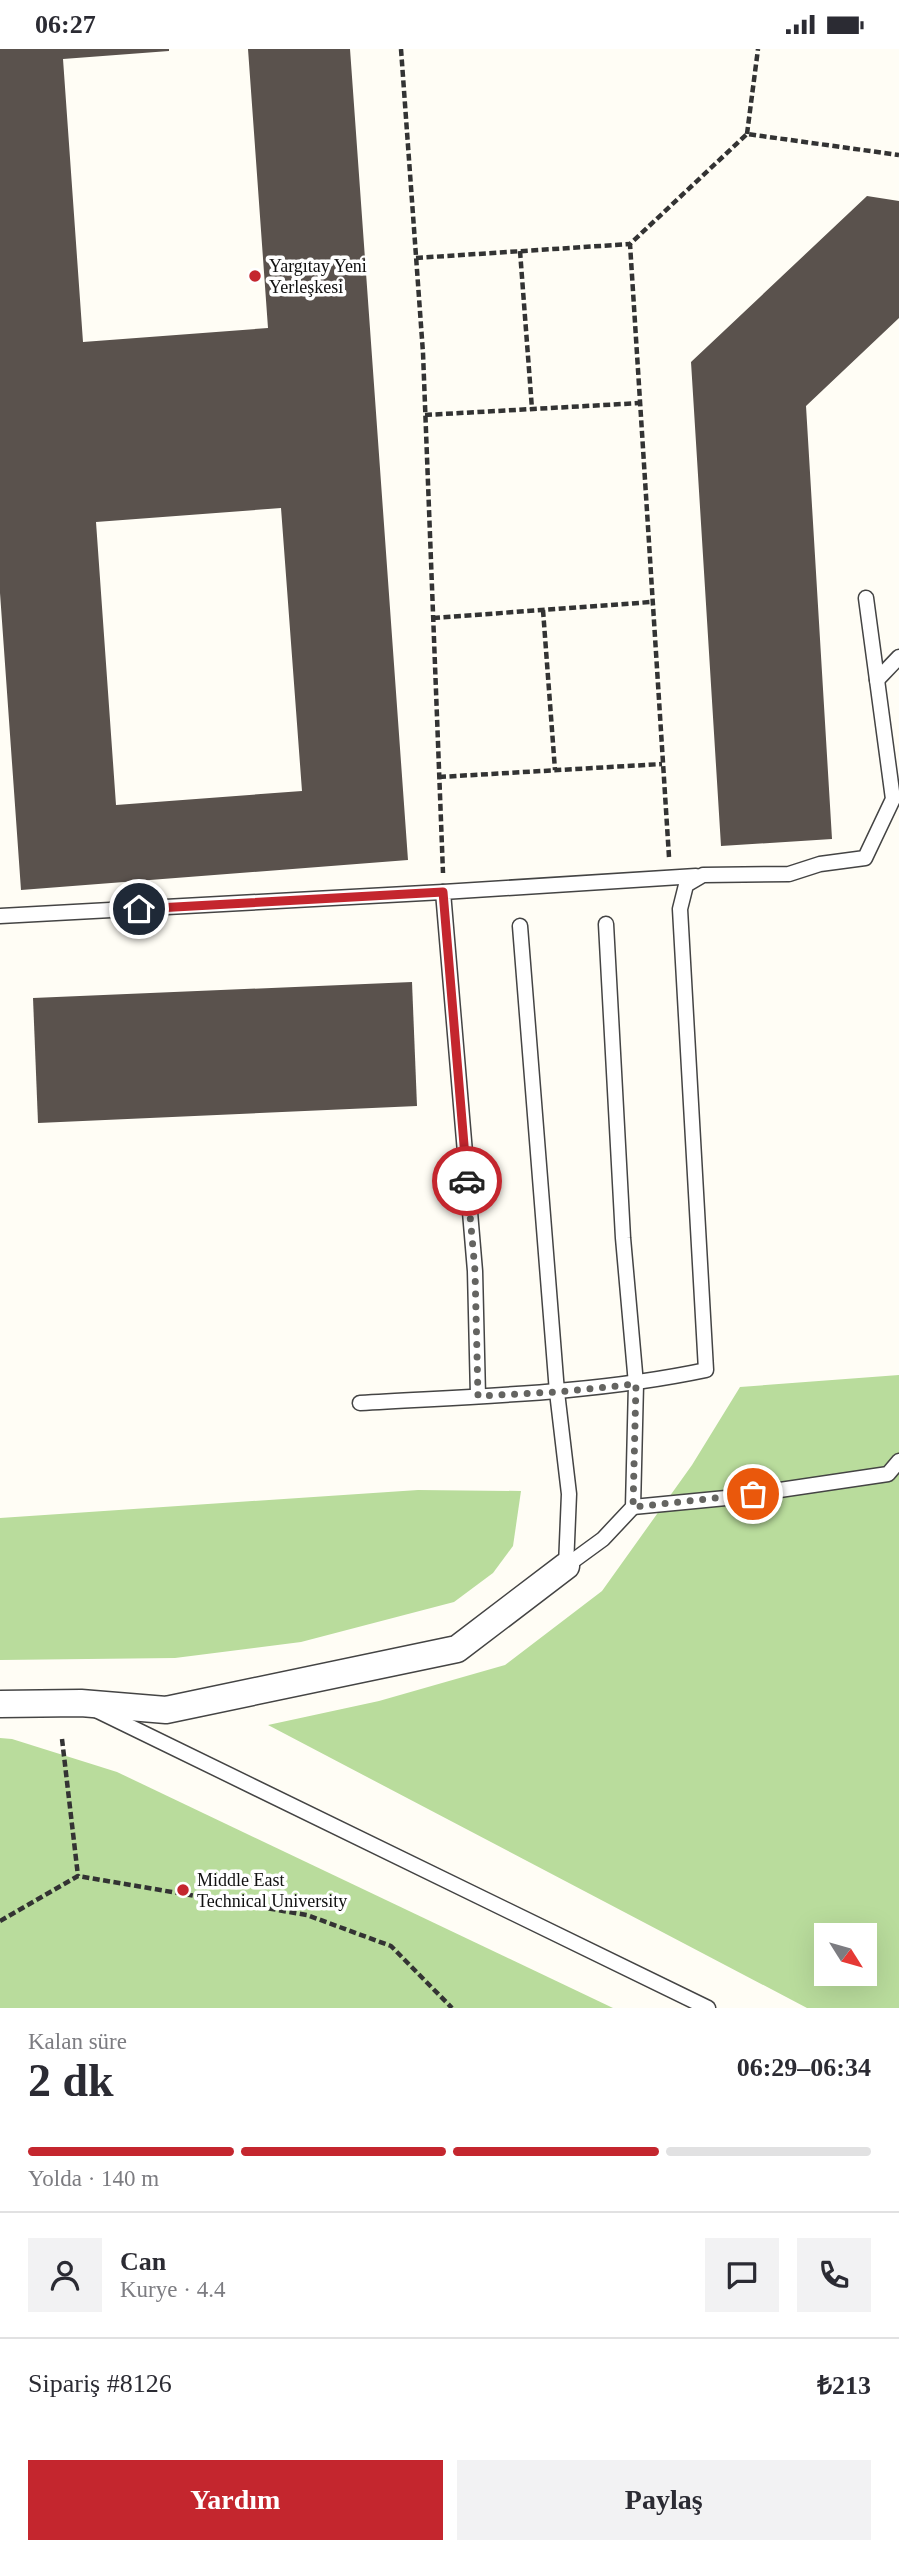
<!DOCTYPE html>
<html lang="tr">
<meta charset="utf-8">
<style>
:root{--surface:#fff;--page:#f2f2f3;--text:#2b2b33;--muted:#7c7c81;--line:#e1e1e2;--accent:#c4262e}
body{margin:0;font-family:Georgia,serif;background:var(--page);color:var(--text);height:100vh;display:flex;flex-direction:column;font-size:26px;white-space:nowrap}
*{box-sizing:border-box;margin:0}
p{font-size:23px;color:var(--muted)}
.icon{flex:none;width:38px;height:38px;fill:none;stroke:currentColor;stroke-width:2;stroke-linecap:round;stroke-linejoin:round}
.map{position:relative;height:1959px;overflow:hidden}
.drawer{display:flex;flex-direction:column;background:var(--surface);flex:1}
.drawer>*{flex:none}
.needle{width:46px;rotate:127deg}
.buttons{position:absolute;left:814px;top:1874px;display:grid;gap:14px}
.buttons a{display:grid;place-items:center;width:63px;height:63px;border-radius:0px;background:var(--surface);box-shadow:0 7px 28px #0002;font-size:35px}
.pin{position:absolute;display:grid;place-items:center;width:60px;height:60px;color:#fff;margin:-30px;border:4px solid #fff;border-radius:50%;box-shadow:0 2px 7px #0007}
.courier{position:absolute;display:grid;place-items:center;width:70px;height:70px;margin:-35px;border:5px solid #c4262e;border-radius:50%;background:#fff;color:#222;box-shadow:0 2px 9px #0007}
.head em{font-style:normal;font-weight:600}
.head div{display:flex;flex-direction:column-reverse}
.head{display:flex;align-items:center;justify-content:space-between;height:119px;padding:0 28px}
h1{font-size:46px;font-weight:600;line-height:52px}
.bar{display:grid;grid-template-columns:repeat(4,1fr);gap:10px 7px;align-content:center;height:84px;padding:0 28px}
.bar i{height:9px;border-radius:5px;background:var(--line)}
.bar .on{background:var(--accent)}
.bar p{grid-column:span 4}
.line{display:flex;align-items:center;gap:18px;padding:0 28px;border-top:2px solid var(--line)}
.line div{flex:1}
.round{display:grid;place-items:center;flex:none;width:74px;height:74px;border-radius:0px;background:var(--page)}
.cta{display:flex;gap:14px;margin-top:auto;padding:14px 28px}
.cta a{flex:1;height:80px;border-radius:0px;background:var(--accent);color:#fff;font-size:28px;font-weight:600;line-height:80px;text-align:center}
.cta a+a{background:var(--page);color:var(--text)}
.status{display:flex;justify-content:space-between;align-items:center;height:49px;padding:0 35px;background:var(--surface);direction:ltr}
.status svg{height:19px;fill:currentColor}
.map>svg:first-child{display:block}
.forest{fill:#b9dc9c;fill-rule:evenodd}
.building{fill:#5a524d;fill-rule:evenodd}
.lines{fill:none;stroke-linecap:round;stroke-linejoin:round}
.service-casing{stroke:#444;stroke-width:17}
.minor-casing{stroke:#444;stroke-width:29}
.path{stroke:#333;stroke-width:4.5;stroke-dasharray:7 3.5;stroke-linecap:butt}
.service{stroke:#fff;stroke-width:14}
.minor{stroke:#fff;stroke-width:26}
.done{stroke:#646461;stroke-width:7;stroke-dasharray:0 12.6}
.route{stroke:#c4262e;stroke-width:9}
.poi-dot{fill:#c4262e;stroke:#fff;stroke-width:2.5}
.labels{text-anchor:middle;stroke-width:7;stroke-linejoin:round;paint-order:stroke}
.poi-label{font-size:18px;fill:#111;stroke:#fff;text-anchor:start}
</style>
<div class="status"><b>06:27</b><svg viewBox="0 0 49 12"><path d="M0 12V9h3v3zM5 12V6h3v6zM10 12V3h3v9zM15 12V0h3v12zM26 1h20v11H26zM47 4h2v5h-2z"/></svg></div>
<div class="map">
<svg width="899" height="1959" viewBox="0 0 899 1959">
<rect width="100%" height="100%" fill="#fffdf5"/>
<g class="forest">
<path d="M899,1326V1959H807L268,1676L379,1652L505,1616L602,1542L692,1416L740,1338ZM826,1886H864V1925H826Z"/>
<polygon points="418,1441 521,1442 513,1497 493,1524 454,1553 301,1593 175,1609 0,1611 0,1469"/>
<polygon points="0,1689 12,1690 117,1723 613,1959 0,1959"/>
</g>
<g class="building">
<path d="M0,0H169V2L63,10L83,293L268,279L248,0H350L408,811L21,841L0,544ZM281,459L302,742L116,756L96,473Z"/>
<polygon points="867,147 899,152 899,269 806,357 832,790 721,797 691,313"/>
<polygon points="412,933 417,1057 38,1074 33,949"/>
</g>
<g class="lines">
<g class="service-casing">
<g id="service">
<polyline points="877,631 899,608"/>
<polyline points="0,867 443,843"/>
<polyline points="520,877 557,1343 569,1445 566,1517"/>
<polyline points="478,1347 475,1222 443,843 696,827"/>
<path d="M360,1354C476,1347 592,1345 706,1321L680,860L686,836L703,826L789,825L820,815L865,809L893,750L866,549"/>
<polyline points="633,1458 726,1449 888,1425 899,1412"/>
<polyline points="566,1517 603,1490 633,1458 636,1335 623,1189 606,875"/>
<polyline points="98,1662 708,1959"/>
</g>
</g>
<g class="minor-casing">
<polyline id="minor" points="0,1655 81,1654 166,1661 457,1600 566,1517"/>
</g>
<g class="path">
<polyline points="401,0 423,304 443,824"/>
<polyline points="747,85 758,0"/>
<polyline points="520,202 532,360"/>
<polyline points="416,209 630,195"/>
<polyline points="425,366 640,354"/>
<polyline points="543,561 555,721"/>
<polyline points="433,569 651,553"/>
<polyline points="439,728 662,715"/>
<polyline points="669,808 630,195 747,85 899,106"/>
<polyline points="62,1690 78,1827"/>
<polyline points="0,1872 78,1827 307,1866 391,1897 452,1959"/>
</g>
<use href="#service" class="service"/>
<use href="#minor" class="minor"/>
</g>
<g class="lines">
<polyline class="done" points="467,1132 475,1222 478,1347 557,1343 636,1335 633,1458 753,1445"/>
<polyline class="route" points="139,860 443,843 467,1132"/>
</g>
<g class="poi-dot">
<circle cx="255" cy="227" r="7"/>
<circle cx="183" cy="1841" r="7"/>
</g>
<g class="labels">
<g class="poi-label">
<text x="269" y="223">Yargıtay Yeni<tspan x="269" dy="21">Yerleşkesi</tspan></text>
<text x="197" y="1837">Middle East<tspan x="197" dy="21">Technical University</tspan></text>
</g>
</g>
</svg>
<div class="buttons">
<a><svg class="needle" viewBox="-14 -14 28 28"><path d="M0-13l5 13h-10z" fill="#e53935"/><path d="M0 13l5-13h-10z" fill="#7c7c81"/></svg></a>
</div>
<div class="pin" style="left:753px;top:1445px;background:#ea580c"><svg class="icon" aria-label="bag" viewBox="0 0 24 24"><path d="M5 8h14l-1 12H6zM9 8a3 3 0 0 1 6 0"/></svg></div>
<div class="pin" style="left:139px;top:860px;background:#1f2937"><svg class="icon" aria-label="home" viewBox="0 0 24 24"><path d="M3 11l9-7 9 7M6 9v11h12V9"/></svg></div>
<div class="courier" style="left:467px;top:1132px"><svg class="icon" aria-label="car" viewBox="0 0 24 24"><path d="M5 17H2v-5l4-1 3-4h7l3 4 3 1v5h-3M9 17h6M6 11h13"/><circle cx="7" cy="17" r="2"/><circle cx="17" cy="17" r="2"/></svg></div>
</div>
<section class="drawer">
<div class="head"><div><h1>2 dk</h1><p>Kalan süre</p></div><em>06:29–06:34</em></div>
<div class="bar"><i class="on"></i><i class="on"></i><i class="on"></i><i></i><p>Yolda · 140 m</p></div>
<div class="line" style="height:126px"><a class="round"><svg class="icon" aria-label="person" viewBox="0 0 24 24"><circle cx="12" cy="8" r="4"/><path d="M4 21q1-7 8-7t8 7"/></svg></a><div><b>Can</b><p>Kurye · 4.4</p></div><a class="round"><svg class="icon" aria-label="chat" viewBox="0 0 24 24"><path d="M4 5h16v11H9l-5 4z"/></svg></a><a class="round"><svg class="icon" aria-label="phone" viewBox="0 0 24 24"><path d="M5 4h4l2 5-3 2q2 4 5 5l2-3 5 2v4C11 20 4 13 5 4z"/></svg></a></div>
<div class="line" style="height:91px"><div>Sipariş #8126</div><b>₺213</b></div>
<div class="cta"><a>Yardım</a><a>Paylaş</a></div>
</section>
